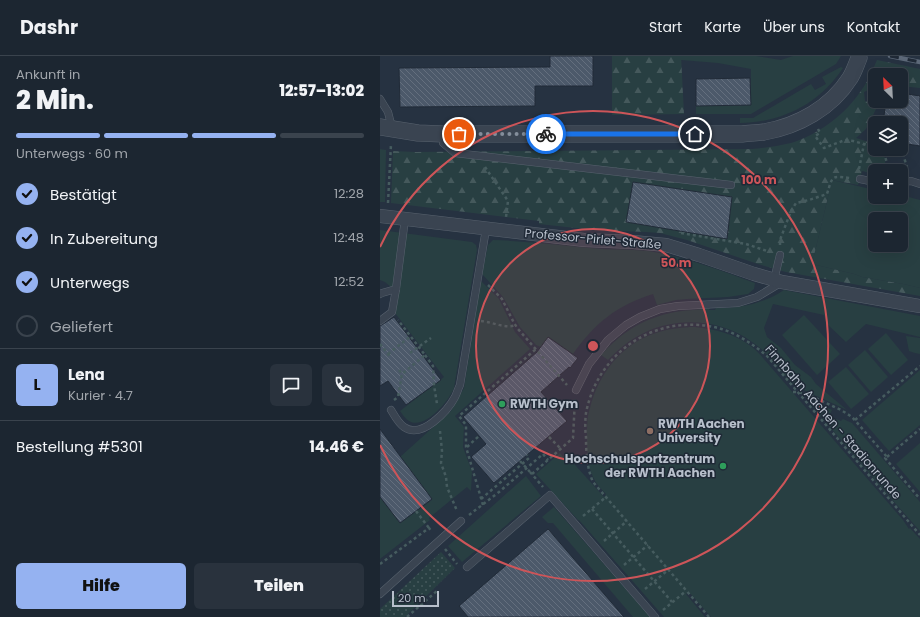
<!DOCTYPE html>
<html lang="de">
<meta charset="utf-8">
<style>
:root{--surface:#1c2631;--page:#29323d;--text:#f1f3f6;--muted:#a0a5ab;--line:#3a434d;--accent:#95b2f1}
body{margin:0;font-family:Poppins,sans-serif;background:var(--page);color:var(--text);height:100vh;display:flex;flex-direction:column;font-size:15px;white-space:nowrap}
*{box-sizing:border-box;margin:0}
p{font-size:13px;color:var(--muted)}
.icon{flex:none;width:22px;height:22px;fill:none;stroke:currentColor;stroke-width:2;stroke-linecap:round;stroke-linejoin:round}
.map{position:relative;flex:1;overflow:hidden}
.sheet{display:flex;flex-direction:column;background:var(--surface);width:380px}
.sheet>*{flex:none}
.needle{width:26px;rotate:336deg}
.fabs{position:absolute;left:488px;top:12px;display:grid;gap:8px}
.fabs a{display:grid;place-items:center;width:40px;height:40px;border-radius:6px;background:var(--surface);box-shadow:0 4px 16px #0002,0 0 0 1px var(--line);font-size:20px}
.scale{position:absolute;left:12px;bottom:10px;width:47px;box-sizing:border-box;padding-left:4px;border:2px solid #b7bfcb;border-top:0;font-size:11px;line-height:14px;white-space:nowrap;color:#b7bfcb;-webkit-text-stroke:3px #1f2936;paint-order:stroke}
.pin{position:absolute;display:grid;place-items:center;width:34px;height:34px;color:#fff;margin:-17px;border:2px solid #fff;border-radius:50%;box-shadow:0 1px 4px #0007}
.courier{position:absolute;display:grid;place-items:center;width:40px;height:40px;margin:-20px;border:3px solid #1a73e8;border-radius:50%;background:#fff;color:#222;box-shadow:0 1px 5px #0007}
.head em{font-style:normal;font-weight:800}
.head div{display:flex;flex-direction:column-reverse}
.head{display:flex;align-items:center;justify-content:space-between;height:68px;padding:0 16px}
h1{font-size:26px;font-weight:800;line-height:30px}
.bar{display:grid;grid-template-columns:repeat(4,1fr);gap:6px 4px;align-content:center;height:48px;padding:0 16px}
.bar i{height:5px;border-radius:3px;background:var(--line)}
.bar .current{background:var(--accent)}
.bar p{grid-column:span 4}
.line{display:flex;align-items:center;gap:10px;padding:0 16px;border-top:1px solid var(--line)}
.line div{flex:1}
.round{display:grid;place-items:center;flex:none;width:42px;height:42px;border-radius:6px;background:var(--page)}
ol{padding:0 16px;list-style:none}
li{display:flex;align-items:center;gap:12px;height:44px}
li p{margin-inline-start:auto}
li .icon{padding:4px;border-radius:50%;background:var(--accent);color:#111;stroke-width:4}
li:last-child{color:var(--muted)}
li i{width:22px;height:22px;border:2px solid var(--line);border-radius:50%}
.cta{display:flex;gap:8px;margin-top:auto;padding:8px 16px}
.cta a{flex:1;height:46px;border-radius:6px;background:var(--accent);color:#111;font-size:16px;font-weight:800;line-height:46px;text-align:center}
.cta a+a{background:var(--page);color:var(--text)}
header{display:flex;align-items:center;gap:24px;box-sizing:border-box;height:56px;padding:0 20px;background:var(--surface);border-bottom:1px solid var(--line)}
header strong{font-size:19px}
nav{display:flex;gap:22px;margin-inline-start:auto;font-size:14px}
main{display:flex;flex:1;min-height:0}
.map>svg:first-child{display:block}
.green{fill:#283f42;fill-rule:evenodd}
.forest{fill:url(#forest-firs)}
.park{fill:url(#park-dots)}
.building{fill:url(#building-back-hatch);stroke:#212b38}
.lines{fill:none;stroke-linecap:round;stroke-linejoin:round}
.service-casing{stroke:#58626e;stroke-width:8}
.minor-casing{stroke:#58626e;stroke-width:14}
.tertiary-casing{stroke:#58626e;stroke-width:17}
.path{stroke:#465c5f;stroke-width:2.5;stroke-dasharray:3 3;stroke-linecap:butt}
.service{stroke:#3a4451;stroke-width:7}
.minor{stroke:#3a4451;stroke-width:13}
.tertiary{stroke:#3a4451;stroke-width:16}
.rail-casing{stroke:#5c6878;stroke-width:4.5}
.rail{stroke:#1f2936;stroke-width:3;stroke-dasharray:9;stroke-linecap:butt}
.path-bridge{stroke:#465c5f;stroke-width:2.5;stroke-dasharray:3 3;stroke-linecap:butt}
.done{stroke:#848e9b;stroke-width:4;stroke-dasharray:0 7.2}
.route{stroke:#1a73e8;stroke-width:5}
.ring{fill:none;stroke:#cd5559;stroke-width:2}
.leisure-dot{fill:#2e9e5b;stroke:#1f2936;stroke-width:1.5}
.education-dot{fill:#8d6e63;stroke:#1f2936;stroke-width:1.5}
.labels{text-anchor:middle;stroke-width:3;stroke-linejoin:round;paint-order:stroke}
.street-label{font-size:12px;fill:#b7bfcb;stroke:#1f2936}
.poi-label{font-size:12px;font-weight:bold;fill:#b7bfcb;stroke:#1f2936;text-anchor:start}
.centre{fill:#cd5559;stroke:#1f2936;stroke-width:2}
.ring-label{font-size:12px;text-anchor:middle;font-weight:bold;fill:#cd5559;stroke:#1f2936;stroke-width:3;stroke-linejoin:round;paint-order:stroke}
</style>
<header>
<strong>Dashr</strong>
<nav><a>Start</a><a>Karte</a><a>Über uns</a><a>Kontakt</a></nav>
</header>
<main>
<section class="sheet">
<div class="head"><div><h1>2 Min.</h1><p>Ankunft in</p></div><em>12:57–13:02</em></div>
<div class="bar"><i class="current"></i><i class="current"></i><i class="current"></i><i></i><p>Unterwegs · 60 m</p></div>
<ol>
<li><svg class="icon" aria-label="check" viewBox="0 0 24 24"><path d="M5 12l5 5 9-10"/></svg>Bestätigt<p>12:28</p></li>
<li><svg class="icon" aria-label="check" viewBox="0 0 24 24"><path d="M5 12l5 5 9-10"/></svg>In Zubereitung<p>12:48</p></li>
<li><svg class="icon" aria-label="check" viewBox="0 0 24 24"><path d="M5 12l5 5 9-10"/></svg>Unterwegs<p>12:52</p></li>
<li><i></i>Geliefert</li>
</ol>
<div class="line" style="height:72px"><b class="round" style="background:var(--accent);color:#111">L</b><div><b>Lena</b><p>Kurier · 4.7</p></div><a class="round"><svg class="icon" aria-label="chat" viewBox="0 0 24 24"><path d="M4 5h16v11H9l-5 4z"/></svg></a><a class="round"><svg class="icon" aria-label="phone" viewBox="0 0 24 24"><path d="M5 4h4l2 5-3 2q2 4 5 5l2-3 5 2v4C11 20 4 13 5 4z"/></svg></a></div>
<div class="line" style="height:52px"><div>Bestellung #5301</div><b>14.46 €</b></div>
<div class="cta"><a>Hilfe</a><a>Teilen</a></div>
</section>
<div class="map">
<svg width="540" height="561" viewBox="0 0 540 561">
<defs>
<pattern id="forest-firs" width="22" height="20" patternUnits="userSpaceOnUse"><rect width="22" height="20" fill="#283f42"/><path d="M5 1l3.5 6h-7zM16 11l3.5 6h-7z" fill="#45595c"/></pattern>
<pattern id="park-dots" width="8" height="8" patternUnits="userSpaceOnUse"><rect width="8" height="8" fill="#283f42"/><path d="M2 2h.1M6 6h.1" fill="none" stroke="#45595c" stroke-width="1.8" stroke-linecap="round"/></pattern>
<pattern id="building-back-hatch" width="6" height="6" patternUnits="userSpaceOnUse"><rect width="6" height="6" fill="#4c596a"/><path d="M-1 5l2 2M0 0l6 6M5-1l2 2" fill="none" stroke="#646f7e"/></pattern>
</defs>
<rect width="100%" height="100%" fill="#263241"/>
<g class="green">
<polygon points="301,0 376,0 401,4 413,0 461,0 456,8 371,58 316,58 316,50 371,49 371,13 338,7 301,4"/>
<path d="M461,11L463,12C439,48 403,66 360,67V62H373L431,28L435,34L446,28L442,21Z"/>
<polygon points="0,93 6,94 5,146 0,146"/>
<path d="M452,124L495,134V141H521V139L540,144V232L523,228L482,221L474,218L432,208ZM495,163H521V189H495Z"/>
<path d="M0,174L92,186L96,189L97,194L74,332C69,345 46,372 31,366C26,364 23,359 20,355L64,321L12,253L11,231L5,226L0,224Z"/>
<path d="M113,184C149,185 186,190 222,193C239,194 257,193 274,196C308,202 342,215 375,227L374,233L368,238L348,241L307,243L296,244L277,249L273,238C236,250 215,267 193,298L169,281L161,291L156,289L140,271L123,241L102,218L108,189Z"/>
<polygon points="101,225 119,243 135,276 150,293 75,360 84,371 83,391 92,416 91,435 87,431 49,462 50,464 0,503 0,441 20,467 52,444 20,401 71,355 84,332"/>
<path d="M404,234L540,260V281L486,268L466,286L446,267L444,259L393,248L384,272L387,281L401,292L415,309L431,321L436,328L467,354C454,348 441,342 428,336C424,334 418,332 414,329C410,326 406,320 402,316C393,305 384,294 372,286C341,263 296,260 262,278C249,284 238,294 228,304L221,299C243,275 264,262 295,256C307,254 318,254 330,252L329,254H335L336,252C359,253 385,247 404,234Z"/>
<polygon points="424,259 460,298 437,319 402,279"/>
<path d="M315,271C335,273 356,278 372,291C376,294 380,298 383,302L523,464L529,473L530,472L540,483V561H331L309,536L306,538L325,561H284L199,464H198L156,418L180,397L184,402L187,400L224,441L226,438C221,433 216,428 213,421C207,408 207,393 207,379C207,370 207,360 210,352C218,319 241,289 273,278C287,273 300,271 315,271Z"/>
<polygon points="506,277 528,304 511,319 488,293"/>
<polygon points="526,280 540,282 540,298 535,297 529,295"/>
<polygon points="485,294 508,321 491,336 468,309"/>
<polygon points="466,311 489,338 471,353 448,326"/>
<polygon points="540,314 540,369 509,395 482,364"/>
<polygon points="427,342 452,354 449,360 461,365 463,363 472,367 540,446 540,475 507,438 426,343"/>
<polygon points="540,387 540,436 516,408"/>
<polygon points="146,420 161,440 82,506 68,490"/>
<polygon points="174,451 270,561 253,561 173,467 168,467 162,461"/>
</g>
<g class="forest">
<polygon points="232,0 301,0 304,58 232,59"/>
<path d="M497,4L540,13V32L521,30V19H495V31L484,36L485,45L498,49L486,73L476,82L495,88V93H502L504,95L506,115H495V118L482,115L478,129L452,124L432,208L474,218L482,221L523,228L540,232V240L406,216L378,208L307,184L280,177L266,176L214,174L159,168V165L11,147L13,95L35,96L372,93C385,92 398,90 411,87C437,79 462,61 478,39C486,29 492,16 497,4Z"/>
</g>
<polygon class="park" points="61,496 75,512 25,561 0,561 0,553"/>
<g class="building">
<polygon points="170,0 213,0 213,30 155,30 155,50 20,51 19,12 170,11"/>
<polygon points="370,22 371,49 316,50 316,23"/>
<polygon points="521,37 540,40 540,90 521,87 521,67 503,67 506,45 521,45"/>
<polygon points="253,126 352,141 347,183 246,166"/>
<polygon points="14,261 61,324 26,349 8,325 0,330 0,270"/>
<polygon points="168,281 198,302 190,312 189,311 161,336 187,365 114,427 91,401 106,388 83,361 157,296"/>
<polygon points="0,373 52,443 20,467 0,441"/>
<polygon points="168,473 244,561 88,561 79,550"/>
</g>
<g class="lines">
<g class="service-casing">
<g id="service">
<polyline points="0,43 8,56 12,72"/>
<polyline points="63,78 63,87 75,97 351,129"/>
<polyline points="480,123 495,126"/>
<polyline points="521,126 531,125 540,128"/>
<polyline points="394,224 400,199"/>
<polyline points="0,238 2,237 16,233"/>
<polyline points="0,265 12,256 16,233 25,163"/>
<polyline points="196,334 209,308 228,284 246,269 260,261 280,253 298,250 358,247 377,241 402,226"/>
<path d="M11,354C14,359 19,368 24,371C42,384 68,354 75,341C77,337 78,333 80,329L106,173"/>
<polyline points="87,511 170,439 275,561"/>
<polyline points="0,538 81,465"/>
</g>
</g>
<g class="minor-casing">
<polyline id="minor" points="0,160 204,184 253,186 286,189 319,199 374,218 402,226 540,250"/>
</g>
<g class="tertiary-casing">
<path id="tertiary" d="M0,71L38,77L63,78H362C369,77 377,77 384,76C418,70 451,52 470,22C474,16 476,9 479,2"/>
</g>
<g class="path">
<polyline points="438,73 440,77 435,80 444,92 465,84 473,85 495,91"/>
<polyline points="521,92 527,111"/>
<polyline points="498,93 505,100 509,115"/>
<polyline points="105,111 128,145 126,161"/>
<polyline points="479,113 484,88"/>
<polyline points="8,147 11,88"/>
<polyline points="301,177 366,188 390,196"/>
<path d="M400,189V184L411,155L416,147L429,144L447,138C453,119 451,120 470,122"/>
<polyline points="108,229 122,243 134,267 138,273 187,329"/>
<path d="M101,265C113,266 124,273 136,269"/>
<polyline points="0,288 11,302"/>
<polyline points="8,298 31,280"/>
<polyline points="45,299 53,310 54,329 57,348"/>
<polyline points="19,314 22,318"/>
<polyline points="413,336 416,336 427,338 461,354 472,361 507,401 505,402 540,443"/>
<polyline points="14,344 18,341 22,318 45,299 18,264"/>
<polyline points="475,364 540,310"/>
<polyline points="60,375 62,395 61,407 66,421 67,431 77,455"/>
<polyline points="169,381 181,393"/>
<polyline points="87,391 99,380"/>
<polyline points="507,401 540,373"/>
<polyline points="150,416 163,431"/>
<polyline points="152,418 193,382 195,343"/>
<polyline points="101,443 149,402 147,399"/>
<polyline points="103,449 86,391 86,369 79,360 156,293"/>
<polyline points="212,453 292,546"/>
<polyline points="36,455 49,472"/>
<polyline points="89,459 119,436 163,398 168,404"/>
<polyline points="203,460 226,441"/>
<polyline points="224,485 247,465"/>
<polyline points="65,493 77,508"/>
<polyline points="0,508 49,472 52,476"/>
<polyline points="244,509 268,489"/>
<polyline points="265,533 288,514"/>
<polyline points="283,554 306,535"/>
<polyline points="27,561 58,534"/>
<path d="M329,561L213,426C207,412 206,397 206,381C205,373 205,365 206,357C217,299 270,261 328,270C351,273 370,286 387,300L540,479"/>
</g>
<use href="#service" class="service"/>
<use href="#minor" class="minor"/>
<use href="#tertiary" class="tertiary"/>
<g class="rail-casing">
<polyline id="rail" points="510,0 540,6"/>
</g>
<use href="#rail" class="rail"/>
<g class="path-bridge">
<polyline points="30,297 51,282"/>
<polyline points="140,405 150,416"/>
</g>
</g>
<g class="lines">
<polyline class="done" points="79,78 166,78"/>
<polyline class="route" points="166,78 315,78"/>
</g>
<circle cx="213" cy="290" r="117" fill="#cd5559" fill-opacity=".12"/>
<g class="ring">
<circle cx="213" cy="290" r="117"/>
<path d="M0 191A235 235 0 1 1 0 389"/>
</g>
<g class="leisure-dot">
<circle cx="122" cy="348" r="4"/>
<circle cx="343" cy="410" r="4"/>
</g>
<circle class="education-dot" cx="270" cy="375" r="4"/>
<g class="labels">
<g class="street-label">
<text transform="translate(213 183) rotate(5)" y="4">Professor-Pirlet-Straße</text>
<text transform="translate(453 366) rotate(49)" y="4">Finnbahn Aachen - Stadionrunde</text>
</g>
<g class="poi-label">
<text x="130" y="352">RWTH Gym</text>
<text x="278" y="372">RWTH Aachen<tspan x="278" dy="14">University</tspan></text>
<text x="335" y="407" text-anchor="end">Hochschulsportzentrum<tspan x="335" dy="14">der RWTH Aachen</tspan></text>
</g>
</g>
<circle cx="213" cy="290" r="6" class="centre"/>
<g class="ring-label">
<text x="379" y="128">100 m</text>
<text x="296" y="211">50 m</text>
</g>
</svg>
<div class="fabs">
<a><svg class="needle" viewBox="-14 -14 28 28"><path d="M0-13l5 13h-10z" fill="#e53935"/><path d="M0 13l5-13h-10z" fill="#a0a5ab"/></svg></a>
<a><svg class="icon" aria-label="layers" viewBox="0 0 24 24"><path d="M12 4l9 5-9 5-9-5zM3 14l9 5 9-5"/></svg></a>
<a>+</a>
<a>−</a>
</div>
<div class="scale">20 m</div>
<div class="pin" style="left:79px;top:78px;background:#ea580c"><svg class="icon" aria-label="bag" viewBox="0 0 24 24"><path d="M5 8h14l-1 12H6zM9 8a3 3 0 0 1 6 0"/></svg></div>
<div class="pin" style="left:315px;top:78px;background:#1f2937"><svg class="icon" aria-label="home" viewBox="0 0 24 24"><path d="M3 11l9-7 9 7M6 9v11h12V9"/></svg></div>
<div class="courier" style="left:166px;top:78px"><svg class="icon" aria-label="bike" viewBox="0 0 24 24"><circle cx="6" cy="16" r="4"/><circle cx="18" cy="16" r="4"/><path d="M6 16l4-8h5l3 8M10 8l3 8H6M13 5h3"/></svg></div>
</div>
</main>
